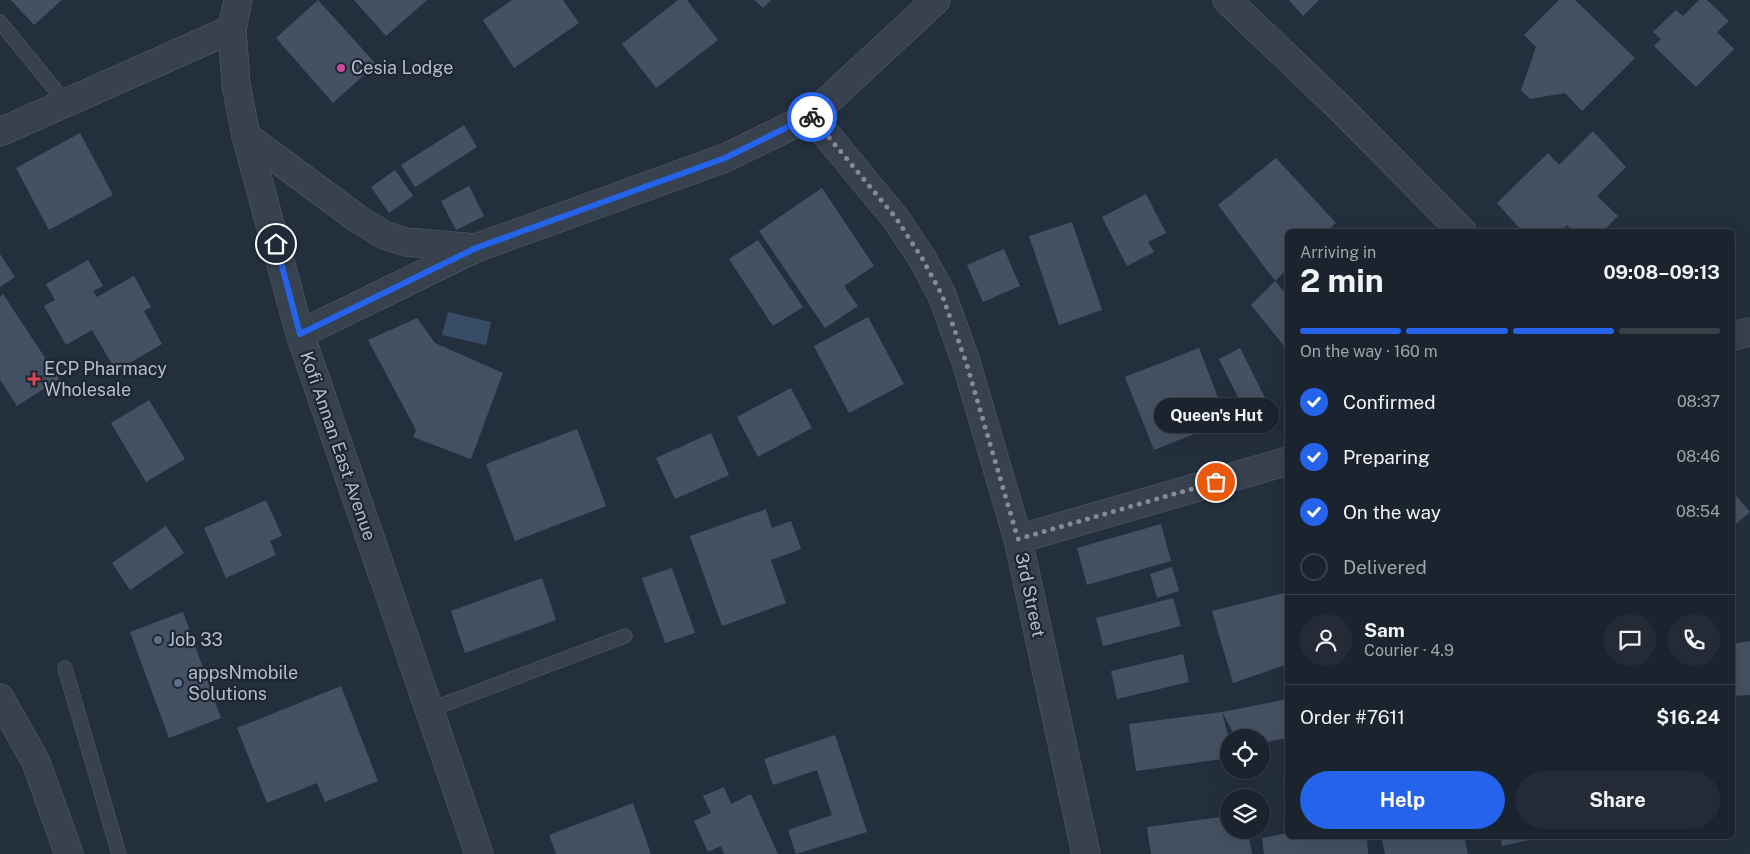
<!DOCTYPE html>
<meta charset="utf-8">
<style>
:root{--surface:#1b232e;--page:#242b36;--text:#f1f3f6;--muted:#a0a4aa;--line:#39404a;--accent:#2563eb}
body{margin:0;font-family:"Public Sans",sans-serif;background:var(--page);color:var(--text);height:100vh;display:flex;flex-direction:column;font-size:19px;white-space:nowrap}
*{box-sizing:border-box;margin:0}
p{font-size:16px;color:var(--muted)}
.icon{flex:none;width:28px;height:28px;fill:none;stroke:currentColor;stroke-width:2;stroke-linecap:round;stroke-linejoin:round}
.map{position:relative;flex:1;overflow:hidden}
.sheet{position:absolute;left:1285px;top:229px;width:450px;height:610px;display:flex;flex-direction:column;background:var(--surface);border-radius:8px;box-shadow:0 5px 20px #0002,0 0 0 1px var(--line)}
.sheet>*{flex:none}
.tools{position:absolute;left:1220px;top:729px;display:grid;gap:10px}
.tools a{display:grid;place-items:center;width:50px;height:50px;border-radius:50%;background:var(--surface);box-shadow:0 5px 20px #0002,0 0 0 1px var(--line);font-size:25px}
.pin{position:absolute;display:grid;place-items:center;width:42px;height:42px;color:#fff;margin:-21px;border:2px solid #fff;border-radius:50%;box-shadow:0 1px 5px #0007}
.courier{position:absolute;display:grid;place-items:center;width:50px;height:50px;margin:-25px;border:4px solid #2563eb;border-radius:50%;background:#fff;color:#222;box-shadow:0 1px 6px #0007}
.bubble{position:absolute;height:35px;border-radius:18px;background:var(--surface);box-shadow:0 5px 20px #0002,0 0 0 1px var(--line);font-size:16px;font-weight:700;line-height:35px;text-align:center}
.head em{font-style:normal;font-weight:700}
.head div{display:flex;flex-direction:column-reverse}
.head{display:flex;align-items:center;justify-content:space-between;height:85px;padding:0 15px}
h1{font-size:32px;font-weight:700;line-height:38px}
.bar{display:grid;grid-template-columns:repeat(4,1fr);gap:8px 5px;align-content:center;height:60px;padding:0 15px}
.bar i{height:6px;border-radius:4px;background:var(--line)}
.bar .current{background:var(--accent)}
.bar p{grid-column:span 4}
.line{display:flex;align-items:center;gap:12px;padding:0 15px;border-top:1px solid var(--line)}
.line div{flex:1}
.round{display:grid;place-items:center;flex:none;width:52px;height:52px;border-radius:26px;background:var(--page)}
ol{padding:0 15px;list-style:none}
li{display:flex;align-items:center;gap:15px;height:55px}
li p{margin-inline-start:auto}
li .icon{padding:5px;border-radius:50%;background:var(--accent);color:#fff;stroke-width:4}
li:last-child{color:var(--muted)}
li i{width:28px;height:28px;border:2px solid var(--line);border-radius:50%}
.action{display:flex;gap:10px;margin-top:auto;padding:10px 15px}
.action a{flex:1;height:58px;border-radius:30px;background:var(--accent);color:#fff;font-size:20px;font-weight:700;line-height:58px;text-align:center}
.action a+a{background:var(--page);color:var(--text)}
.map>svg:first-child{display:block}
.water{fill:#394c67}
.building{fill:#455162}
.lines{fill:none;stroke-linecap:round;stroke-linejoin:round}
.service-casing{stroke:#565f6c;stroke-width:15}
.minor-casing{stroke:#565f6c;stroke-width:29}
.service{stroke:#38414e;stroke-width:14}
.minor{stroke:#38414e;stroke-width:28}
.done{stroke:#828b98;stroke-width:5;stroke-dasharray:0 9}
.route{stroke:#2563eb;stroke-width:6}
.hotel-dot{fill:#d1479c;stroke:#1d2633;stroke-width:2}
.health-dot{fill:#e0444e;stroke:#1d2633;stroke-width:2}
.service-dot{fill:#5c6f8a;stroke:#1d2633;stroke-width:2}
.labels{text-anchor:middle;stroke-width:4.5;stroke-linejoin:round;paint-order:stroke}
.poi-label{font-size:18px;fill:#b4bcc9;stroke:#1d2633;text-anchor:start}
.street-label{font-size:18px;fill:#b4bcc9;stroke:#1d2633}
</style>
<div class="map">
<svg width="1750" height="854" viewBox="0 0 1750 854">
<rect width="100%" height="100%" fill="#242f3e"/>
<polygon class="water" points="448,312 491,322 486,345 442,335"/>
<g class="building">
<polygon points="11,0 62,0 34,25"/>
<polygon points="318,0 376,64 333,103 276,38"/>
<polygon points="354,0 427,0 386,36"/>
<polygon points="512,0 563,0 579,23 514,68 483,20"/>
<polygon points="678,0 687,0 718,40 656,88 622,44"/>
<polygon points="754,0 771,0 763,8"/>
<polygon points="1289,0 1319,0 1303,16"/>
<polygon points="1559,0 1575,0 1635,58 1582,111 1565,93 1530,99 1521,90 1536,47 1524,35"/>
<polygon points="1699,0 1707,0 1729,21 1717,32 1734,49 1696,87 1654,46 1661,39 1653,32 1676,10 1683,16"/>
<polygon points="464,125 477,147 415,187 401,165"/>
<polygon points="1593,131 1626,167 1597,196 1618,216 1603,231 1573,231 1567,225 1560,231 1543,231 1541,229 1538,231 1522,231 1497,203 1548,153 1559,165"/>
<polygon points="80,133 113,195 49,230 16,168"/>
<polygon points="1276,158 1336,223 1327,231 1288,231 1288,269 1275,281 1218,205"/>
<polygon points="395,170 413,196 389,213 371,187"/>
<polygon points="469,186 484,216 456,230 441,201"/>
<polygon points="822,188 874,266 844,286 858,306 825,328 759,231"/>
<polygon points="1146,194 1166,233 1148,242 1154,252 1127,266 1102,217"/>
<polygon points="1072,222 1102,310 1059,325 1029,236"/>
<polygon points="758,240 803,307 773,326 729,259"/>
<polygon points="1004,249 1020,286 983,302 967,265"/>
<polygon points="0,254 15,277 0,287"/>
<polygon points="88,260 103,286 93,291 97,297 134,276 151,307 144,311 162,344 116,371 92,330 66,345 44,306 55,300 46,284"/>
<polygon points="1275,281 1288,296 1288,351 1251,305"/>
<polygon points="3,294 59,379 17,406 0,380 0,297"/>
<polygon points="868,317 904,384 849,413 814,346"/>
<polygon points="417,318 435,343 503,373 471,459 413,437 416,430 368,340"/>
<polygon points="1199,348 1227,421 1154,450 1125,377"/>
<polygon points="1240,348 1268,404 1247,415 1219,359"/>
<polygon points="791,388 812,428 758,457 737,417"/>
<polygon points="149,400 185,459 146,482 111,423"/>
<polygon points="577,429 606,506 515,541 486,464"/>
<polygon points="711,433 729,475 675,499 656,458"/>
<polygon points="1732,491 1750,512 1732,527"/>
<polygon points="266,500 282,536 270,541 276,555 226,578 204,528"/>
<polygon points="766,509 772,528 791,521 801,549 771,560 786,603 722,626 690,536"/>
<polygon points="1161,524 1171,561 1087,585 1077,548"/>
<polygon points="166,526 184,553 130,590 112,563"/>
<polygon points="1172,567 1179,591 1157,598 1150,574"/>
<polygon points="672,568 695,633 665,643 642,578"/>
<polygon points="542,578 556,620 465,653 451,611"/>
<polygon points="1288,592 1288,664 1233,683 1212,611"/>
<polygon points="1173,598 1181,626 1103,646 1096,618"/>
<polygon points="183,612 221,718 169,738 130,632"/>
<polygon points="1750,641 1750,695 1732,696 1732,644"/>
<polygon points="1183,654 1189,682 1117,699 1111,671"/>
<polygon points="341,686 378,781 325,802 317,783 267,803 237,728"/>
<polygon points="1288,699 1288,738 1261,743 1261,738 1236,738 1222,712"/>
<polygon points="1222,712 1229,739 1229,758 1136,771 1129,724"/>
<polygon points="835,735 867,832 796,854 788,830 832,815 817,770 773,785 764,759"/>
<polygon points="724,787 731,804 751,794 778,854 724,854 721,846 708,852 694,821 711,813 703,796"/>
<polygon points="633,803 651,854 556,854 549,835"/>
<polygon points="1229,816 1229,830 1248,830 1252,854 1151,854 1147,827"/>
<polygon points="1288,833 1288,836 1367,836 1368,854 1264,854 1262,838"/>
<polygon points="1381,836 1464,836 1468,854 1385,854"/>
<polygon points="1500,836 1544,836 1544,837 1502,846"/>
</g>
<g class="lines">
<g class="service-casing">
<g id="service">
<polyline points="0,22 66,103"/>
<polyline points="65,668 119,854"/>
<polyline points="429,710 625,636"/>
</g>
</g>
<g class="minor-casing">
<g id="minor">
<polyline points="238,0 232,29 236,84 246,136 300,334 479,854"/>
<polyline points="1227,0 1338,106 1462,231"/>
<polyline points="811,116 896,219 922,258 942,295 966,362 1018,539 1086,854"/>
<polyline points="0,132 232,29"/>
<polyline points="246,136 358,219 384,235 406,242 476,248"/>
<polyline points="300,334 476,248 725,158 811,116 936,0"/>
<polyline points="1732,336 1750,332"/>
<polyline points="1018,539 1288,461"/>
<polyline points="0,698 36,762 69,854"/>
</g>
</g>
<use href="#service" class="service"/>
<use href="#minor" class="minor"/>
</g>
<g class="lines">
<polyline class="done" points="812,117 896,218 922,258 942,295 966,362 1018,539 1216,482"/>
<polyline class="route" points="276,244 300,334 476,248 725,158 810,116 812,117"/>
</g>
<circle class="hotel-dot" cx="341" cy="68" r="5"/>
<path class="health-dot" d="M31.5 371.5h5v5h5v5h-5v5h-5v-5h-5v-5h5z"/>
<g class="service-dot">
<circle cx="158" cy="640" r="5"/>
<circle cx="178" cy="683" r="5"/>
</g>
<g class="labels">
<g class="poi-label">
<text x="351" y="74">Cesia Lodge</text>
<text x="44" y="375">ECP Pharmacy<tspan x="44" dy="21">Wholesale</tspan></text>
<text x="168" y="646">Job 33</text>
<text x="188" y="679">appsNmobile<tspan x="188" dy="21">Solutions</tspan></text>
</g>
<g class="street-label">
<text transform="translate(338 446) rotate(71)" y="6">Kofi Annan East Avenue</text>
<text transform="translate(1030 595) rotate(78)" y="6">3rd Street</text>
</g>
</g>
</svg>
<div class="tools">
<a><svg class="icon" aria-label="locate" viewBox="0 0 24 24"><circle cx="12" cy="12" r="6"/><path d="M12 2v4M12 18v4M2 12h4M18 12h4"/></svg></a>
<a><svg class="icon" aria-label="layers" viewBox="0 0 24 24"><path d="M12 4l9 5-9 5-9-5zM3 14l9 5 9-5"/></svg></a>
</div>
<div class="pin" style="left:1216px;top:482px;background:#ea580c"><svg class="icon" aria-label="bag" viewBox="0 0 24 24"><path d="M5 8h14l-1 12H6zM9 8a3 3 0 0 1 6 0"/></svg></div>
<div class="pin" style="left:276px;top:244px;background:#1f2937"><svg class="icon" aria-label="home" viewBox="0 0 24 24"><path d="M3 11l9-7 9 7M6 9v11h12V9"/></svg></div>
<div class="courier" style="left:812px;top:117px"><svg class="icon" aria-label="bike" viewBox="0 0 24 24"><circle cx="6" cy="16" r="4"/><circle cx="18" cy="16" r="4"/><path d="M6 16l4-8h5l3 8M10 8l3 8H6M13 5h3"/></svg></div>
<div class="bubble" style="left:1154px;top:398px;width:125px">Queen's Hut</div>
<section class="sheet">
<div class="head"><div><h1>2 min</h1><p>Arriving in</p></div><em>09:08–09:13</em></div>
<div class="bar"><i class="current"></i><i class="current"></i><i class="current"></i><i></i><p>On the way · 160 m</p></div>
<ol>
<li><svg class="icon" aria-label="check" viewBox="0 0 24 24"><path d="M5 12l5 5 9-10"/></svg>Confirmed<p>08:37</p></li>
<li><svg class="icon" aria-label="check" viewBox="0 0 24 24"><path d="M5 12l5 5 9-10"/></svg>Preparing<p>08:46</p></li>
<li><svg class="icon" aria-label="check" viewBox="0 0 24 24"><path d="M5 12l5 5 9-10"/></svg>On the way<p>08:54</p></li>
<li><i></i>Delivered</li>
</ol>
<div class="line" style="height:90px"><a class="round"><svg class="icon" aria-label="person" viewBox="0 0 24 24"><circle cx="12" cy="8" r="4"/><path d="M4 21q1-7 8-7t8 7"/></svg></a><div><b>Sam</b><p>Courier · 4.9</p></div><a class="round"><svg class="icon" aria-label="chat" viewBox="0 0 24 24"><path d="M4 5h16v11H9l-5 4z"/></svg></a><a class="round"><svg class="icon" aria-label="phone" viewBox="0 0 24 24"><path d="M5 4h4l2 5-3 2q2 4 5 5l2-3 5 2v4C11 20 4 13 5 4z"/></svg></a></div>
<div class="line" style="height:65px"><div>Order #7611</div><b>$16.24</b></div>
<div class="action"><a>Help</a><a>Share</a></div>
</section>
</div>
